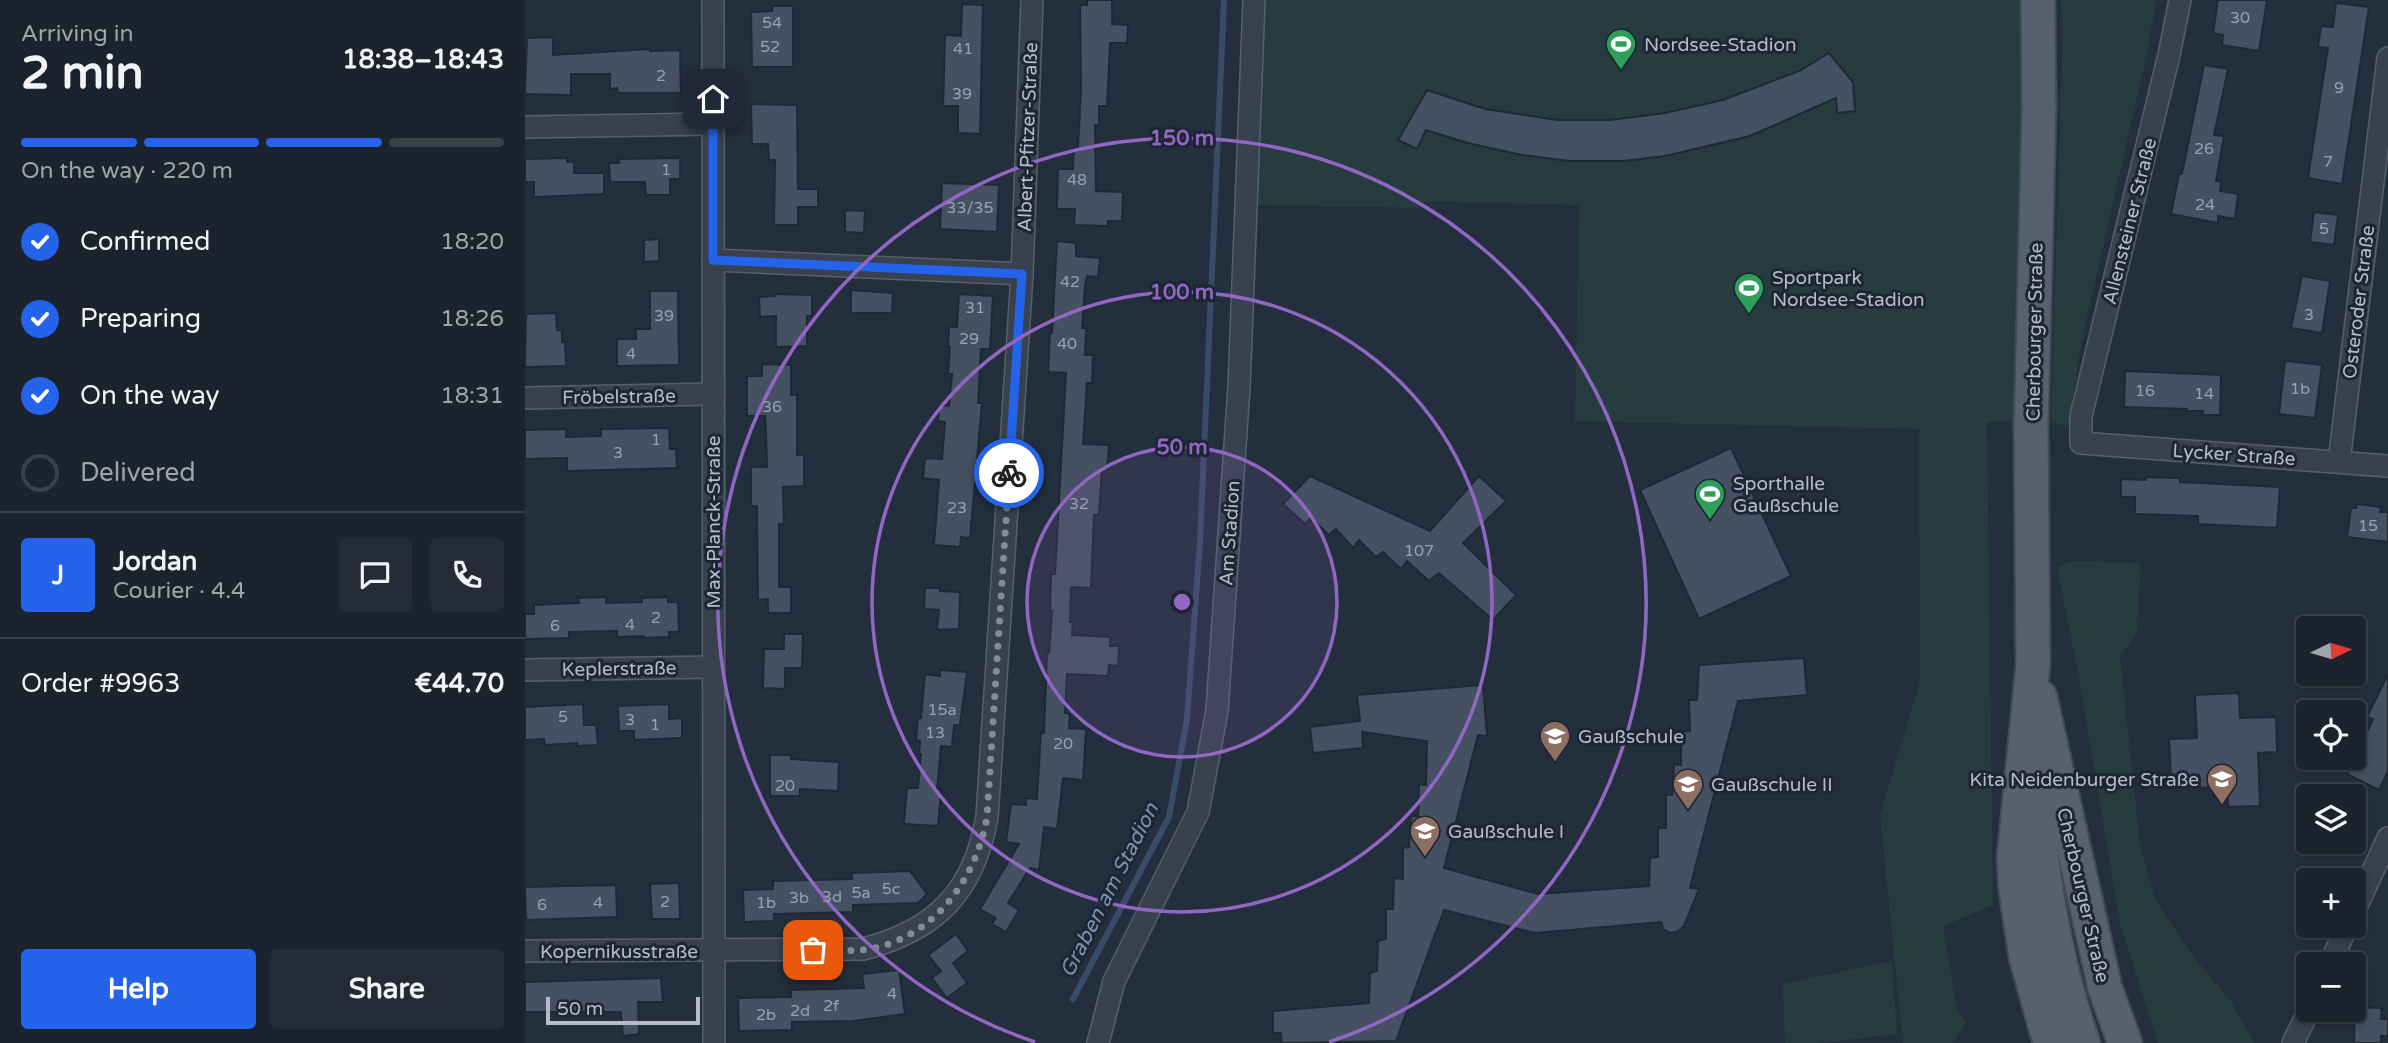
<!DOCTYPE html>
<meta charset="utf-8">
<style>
:root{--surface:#1b232e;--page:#242b36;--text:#f1f3f6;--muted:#a0a4aa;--line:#39404a;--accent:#2563eb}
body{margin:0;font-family:"Varela Round",sans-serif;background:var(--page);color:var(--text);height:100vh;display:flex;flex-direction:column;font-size:26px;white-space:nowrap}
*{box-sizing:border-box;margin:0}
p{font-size:23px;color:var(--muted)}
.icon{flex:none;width:38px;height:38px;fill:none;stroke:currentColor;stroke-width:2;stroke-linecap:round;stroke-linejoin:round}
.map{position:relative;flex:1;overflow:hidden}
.panel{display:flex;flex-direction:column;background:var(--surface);width:525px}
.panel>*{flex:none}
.needle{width:46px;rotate:85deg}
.fabs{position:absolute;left:1771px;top:616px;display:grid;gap:14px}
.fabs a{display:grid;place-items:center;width:70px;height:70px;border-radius:7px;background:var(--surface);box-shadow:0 4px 10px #0003,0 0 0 2px var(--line);font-size:35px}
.scale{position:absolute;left:21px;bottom:18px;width:154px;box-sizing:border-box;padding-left:7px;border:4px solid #b4bcc9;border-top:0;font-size:19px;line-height:24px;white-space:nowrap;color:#b4bcc9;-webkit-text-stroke:5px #1d2633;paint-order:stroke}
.pin{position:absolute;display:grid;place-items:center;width:60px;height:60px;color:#fff;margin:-30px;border-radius:14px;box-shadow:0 4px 10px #0006}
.courier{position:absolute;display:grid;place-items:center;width:70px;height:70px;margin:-35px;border:5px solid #2563eb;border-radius:50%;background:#fff;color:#222;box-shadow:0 2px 9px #0007}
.overview em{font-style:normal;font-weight:700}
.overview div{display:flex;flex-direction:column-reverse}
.overview{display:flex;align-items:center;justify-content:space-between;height:119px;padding:0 21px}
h1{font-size:46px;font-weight:700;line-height:52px}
.bar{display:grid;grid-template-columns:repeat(4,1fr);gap:10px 7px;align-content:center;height:84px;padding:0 21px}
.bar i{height:9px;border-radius:5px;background:var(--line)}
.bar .on{background:var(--accent)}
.bar p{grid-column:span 4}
.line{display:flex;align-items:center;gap:18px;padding:0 21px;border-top:2px solid var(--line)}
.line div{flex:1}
.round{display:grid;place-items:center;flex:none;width:74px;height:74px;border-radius:7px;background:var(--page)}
ol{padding:0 21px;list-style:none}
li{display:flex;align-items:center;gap:21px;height:77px}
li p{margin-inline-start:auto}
li .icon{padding:7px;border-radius:50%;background:var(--accent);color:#fff;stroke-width:4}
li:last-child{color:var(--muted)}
li i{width:38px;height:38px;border:4px solid var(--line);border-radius:50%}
.cta{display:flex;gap:14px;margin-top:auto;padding:14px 21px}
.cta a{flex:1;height:80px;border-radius:7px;background:var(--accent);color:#fff;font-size:28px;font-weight:700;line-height:80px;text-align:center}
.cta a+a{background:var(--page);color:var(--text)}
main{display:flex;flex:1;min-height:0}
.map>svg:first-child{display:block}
.green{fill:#263c3f}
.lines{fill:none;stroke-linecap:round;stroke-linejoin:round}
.stream{stroke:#394c67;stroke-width:6}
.building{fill:#455162;stroke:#1f2835;stroke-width:2}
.minor-casing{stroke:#565f6c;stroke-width:24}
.primary-casing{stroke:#414a57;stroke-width:37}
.minor{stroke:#38414e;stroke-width:21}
.primary{stroke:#56606e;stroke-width:33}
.done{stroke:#828b98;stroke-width:7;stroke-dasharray:0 12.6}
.route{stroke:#2563eb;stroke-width:9}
.ring{fill:none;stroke:#9266c3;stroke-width:3.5}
.labels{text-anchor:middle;stroke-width:6;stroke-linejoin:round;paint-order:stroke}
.number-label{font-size:16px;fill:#98a1af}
.poi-label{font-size:19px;fill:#b4bcc9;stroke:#1d2633;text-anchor:start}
.street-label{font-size:19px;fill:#b4bcc9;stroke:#1d2633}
.water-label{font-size:21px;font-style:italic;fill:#7c92b1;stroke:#1d2633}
.centre{fill:#9266c3;stroke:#1d2633;stroke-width:3.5}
.ring-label{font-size:21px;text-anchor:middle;font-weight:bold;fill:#9266c3;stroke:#1d2633;stroke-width:6;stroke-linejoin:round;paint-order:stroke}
</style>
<main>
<section class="panel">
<div class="overview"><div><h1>2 min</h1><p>Arriving in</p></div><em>18:38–18:43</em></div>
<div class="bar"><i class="on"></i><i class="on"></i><i class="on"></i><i></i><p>On the way · 220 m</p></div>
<ol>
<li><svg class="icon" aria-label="check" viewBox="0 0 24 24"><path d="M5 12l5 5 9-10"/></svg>Confirmed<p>18:20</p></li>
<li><svg class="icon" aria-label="check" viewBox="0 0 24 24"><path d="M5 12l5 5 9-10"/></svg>Preparing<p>18:26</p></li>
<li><svg class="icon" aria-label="check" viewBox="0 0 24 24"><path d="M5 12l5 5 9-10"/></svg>On the way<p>18:31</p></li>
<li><i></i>Delivered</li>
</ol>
<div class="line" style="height:126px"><b class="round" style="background:var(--accent);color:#fff">J</b><div><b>Jordan</b><p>Courier · 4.4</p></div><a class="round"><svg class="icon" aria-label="chat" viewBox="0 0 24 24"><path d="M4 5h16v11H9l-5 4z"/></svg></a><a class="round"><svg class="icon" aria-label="phone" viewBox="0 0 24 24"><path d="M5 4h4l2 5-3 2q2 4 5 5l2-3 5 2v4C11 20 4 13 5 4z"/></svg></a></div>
<div class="line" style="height:91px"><div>Order #9963</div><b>€44.70</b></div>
<div class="cta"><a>Help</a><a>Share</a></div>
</section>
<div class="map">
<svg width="1863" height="1043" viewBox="0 0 1863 1043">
<rect width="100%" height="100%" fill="#242f3e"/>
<g class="green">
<polygon points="738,0 1496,0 1499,107 1494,421 1462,422 1468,905 1418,926 1432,1008 1441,1022 1428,1043 1378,1043 1355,815 1395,681 1394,429 1050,421 1054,205 899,201 899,208 729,205"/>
<polygon points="1535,0 1631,0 1622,54 1557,340 1543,428 1526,420 1538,29"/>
<polygon points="1545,561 1616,563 1612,633 1595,656 1615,846 1630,900 1667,955 1707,1003 1729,1043 1633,1043 1595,924 1557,694 1532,568"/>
<polygon points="1367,961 1372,1034 1296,1043 1260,1043 1258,984"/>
</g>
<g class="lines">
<polyline class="stream" points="548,999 644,817 662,719 675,542 699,0"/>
</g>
<g class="building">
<polygon points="562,0 587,0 587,24 603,25 602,43 585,43 582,106 574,106 574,125 570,125 571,191 598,192 597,221 583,221 583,226 549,225 550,209 532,209 533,169 548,169 549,148 553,148 556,88 555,5 562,5"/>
<polygon points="1693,0 1742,0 1734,51 1697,45 1698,35 1688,33"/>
<polygon points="1811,3 1844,7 1817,184 1783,178 1803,48 1793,47 1796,26 1808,27"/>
<polygon points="437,4 458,5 455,134 433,133 433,106 418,106 420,35 436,36"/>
<polygon points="247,6 268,6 268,67 227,67 226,12 247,11"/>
<polygon points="28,37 28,55 125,49 125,51 155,50 156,93 94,93 92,88 85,89 85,74 46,74 46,95 0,94 2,38"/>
<polygon points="1304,53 1328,82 1330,111 1312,113 1311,98 1225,136 1140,156 1099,161 1045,161 997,155 943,143 901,130 892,149 873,140 902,90 960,109 1032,120 1085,120 1140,113 1198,100 1274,71"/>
<polygon points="1679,65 1703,69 1689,135 1699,136 1691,181 1696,182 1695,191 1713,194 1710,219 1693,216 1693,223 1646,214 1654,174 1657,174"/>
<polygon points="226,104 272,105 273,189 293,189 293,207 273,207 273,225 249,225 250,160 244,160 243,144 227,144"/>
<polygon points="42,158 42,162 49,162 49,173 79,173 79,194 9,197 9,182 0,182 0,159"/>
<polygon points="155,158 155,179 145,179 145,195 121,195 120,182 85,182 84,163 94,163 94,159"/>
<polygon points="417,183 474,185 472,232 415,229"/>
<polygon points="320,210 340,211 339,233 320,232"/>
<polygon points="1789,212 1813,215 1809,245 1785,242"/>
<polygon points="134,239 134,261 119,262 119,240"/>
<polygon points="532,241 551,243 551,256 575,258 573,277 562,276 560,287 557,328 561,328 560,355 568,355 567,383 562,383 558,444 584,445 582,468 577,468 574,515 569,515 566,588 546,587 545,622 548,622 547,635 585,637 585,646 594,646 593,666 584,665 583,676 542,674 540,713 545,714 544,728 561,729 558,780 538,778 532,829 519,827 514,870 505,868 483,903 494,910 481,932 467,924 471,918 455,909 494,844 481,842 486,804 501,805 501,798 512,799 516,732 519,733 522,653 524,653 527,611 525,611 526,574 530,574 541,373 523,372 525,333 527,333"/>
<polygon points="1777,276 1805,281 1797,333 1766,328"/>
<polygon points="326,290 368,293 367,313 326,313"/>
<polygon points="125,291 153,291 154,365 92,366 92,339 111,339 111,329 125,329"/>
<polygon points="250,294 287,295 287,316 282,316 282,346 251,347 251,316 235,317 234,297 250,296"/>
<polygon points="434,294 468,296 465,349 456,349 453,403 457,403 445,538 436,537 435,547 409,545 414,480 398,478 400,458 417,459 420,422 413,421 414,405 424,406 427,374 423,374 425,347 423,347 424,327 432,327"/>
<polygon points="31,313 32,330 37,330 37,342 40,341 41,366 0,367 1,314"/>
<polygon points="1760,361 1797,365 1790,418 1754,414"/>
<polygon points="237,364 266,365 266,395 272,395 272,455 279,455 279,486 258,487 259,524 254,524 254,587 266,587 266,613 243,613 243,599 233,600 232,506 226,506 226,467 242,467 241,431 240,416 222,416 222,376 237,376"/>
<polygon points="1600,371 1696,375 1695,415 1678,415 1678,411 1662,411 1662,409 1599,407"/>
<polygon points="144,428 145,449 151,449 152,468 42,471 42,458 0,459 0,430 41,429 41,437 76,436 76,429"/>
<polygon points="1206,448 1266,576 1174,619 1115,490"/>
<polygon points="785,476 905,531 954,476 981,501 938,543 991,595 968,620 914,573 904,581 882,561 876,569 858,552 851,557 834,540 828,548 811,529 804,535 786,518 780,524 758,504"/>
<polygon points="1621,477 1655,478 1655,482 1755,487 1752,528 1673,524 1673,516 1610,514 1610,497 1596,497 1596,479 1621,480"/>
<polygon points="1832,504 1856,507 1855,512 1863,512 1863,542 1822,537 1826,508 1831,508"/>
<polygon points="400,588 415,588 415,591 435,592 434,629 412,630 414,610 399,609"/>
<polygon points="81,597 81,603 117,602 117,598 143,597 143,602 153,602 154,632 144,632 144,637 118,638 119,636 92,637 92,631 44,632 44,638 0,639 0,614 9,614 9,605 54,603 53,598"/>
<polygon points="259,634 278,634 277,668 260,668 260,689 238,688 239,649 259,649"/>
<polygon points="1279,658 1282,695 1213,701 1165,888 1174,889 1159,926 1154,931 1146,933 1139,930 1136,922 1010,933 919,910 871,1041 757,1043 756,1033 748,1033 748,1011 844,1003 845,973 852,971 853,941 861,939 861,909 868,909 869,878 878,879 878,848 884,847 886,816 893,816 894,784 901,785 902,741 837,732 838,748 788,753 785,727 835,721 832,695 958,685 962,736 953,735 919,868 1013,894 1124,886 1125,858 1133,857 1133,828 1141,828 1141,795 1147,795 1149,764 1156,765 1156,731 1165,731 1164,700 1172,700 1174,665"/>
<polygon points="415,670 442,672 435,725 429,725 427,747 416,746 412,789 416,790 413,826 379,824 382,788 393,788 396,754 394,754 395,741 391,740 393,718 396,718 400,674 415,676"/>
<polygon points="1863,674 1863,771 1854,790 1822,774 1848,719 1842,717"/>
<polygon points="1714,693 1715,718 1751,717 1752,752 1733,753 1735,806 1703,807 1703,796 1689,796 1689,787 1675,788 1674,775 1646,776 1644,739 1672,738 1670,695"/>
<polygon points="58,704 59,725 71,725 73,745 52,746 52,743 20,745 19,739 0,740 0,707"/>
<polygon points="144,704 144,719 157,718 157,738 109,740 109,731 94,731 93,706"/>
<polygon points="245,755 266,755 266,759 314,762 313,791 275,789 275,796 245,796"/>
<polygon points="385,871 402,894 393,903 328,905 328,912 249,914 249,921 219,922 218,890 248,889 248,881 327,879 327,873"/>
<polygon points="154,883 155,919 127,919 125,884"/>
<polygon points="91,885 92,917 1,920 0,887"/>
<polygon points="431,934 443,951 428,963 442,983 422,998 407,978 416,971 403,955"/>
<polygon points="374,970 380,1014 328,1021 267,1022 267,1030 214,1031 213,998 266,997 266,990 339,988 337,974"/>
<polygon points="136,978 138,1002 113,1002 114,1034 98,1036 96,1012 0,1012 0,982"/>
<polygon points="1830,1007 1857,1008 1856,1019 1863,1019 1863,1036 1856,1036 1856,1043 1829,1043"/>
</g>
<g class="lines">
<g class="minor-casing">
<g id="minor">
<polyline points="188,0 189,1043"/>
<polyline points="1655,0 1644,55 1556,416 1556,443 1863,466"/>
<polyline points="0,127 188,124"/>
<polyline points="188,260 497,274"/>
<polyline points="0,398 188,394"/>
<polyline points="1814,462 1863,58"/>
<polyline points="0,670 188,667"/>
<polyline points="1829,912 1863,838"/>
<path d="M0,951L338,949C410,931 449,892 462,817L497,274L507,0"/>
<polyline points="1805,964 1822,926"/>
<polyline points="573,1043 589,981 673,812 692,711 714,387 729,0"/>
<polyline points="1768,1043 1784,1010"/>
</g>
</g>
<g class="primary-casing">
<g id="primary">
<polyline points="1513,0 1514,109 1506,428 1508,664 1489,858 1491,891 1501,957 1525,1043"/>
<polyline points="1515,697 1580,988 1600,1043"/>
<path d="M1511,799C1517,882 1531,964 1558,1043"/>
</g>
</g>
<use href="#minor" class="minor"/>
<use href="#primary" class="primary"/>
</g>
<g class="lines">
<path class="done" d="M288,950C304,950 321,951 337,950C406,942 451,881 462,817L484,473"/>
<polyline class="route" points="188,99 188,260 497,274 484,473"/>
</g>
<circle cx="657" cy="602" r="155" fill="#9266c3" fill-opacity=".12"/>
<g class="ring">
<circle cx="657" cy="602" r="155"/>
<circle cx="657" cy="602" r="310"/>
<path d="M510 1042A464 464 0 1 1 804 1042"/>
</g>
<defs>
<g id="stadium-pin" transform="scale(1.575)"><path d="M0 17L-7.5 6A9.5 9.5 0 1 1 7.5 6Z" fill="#2e9e5b" stroke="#1d2633"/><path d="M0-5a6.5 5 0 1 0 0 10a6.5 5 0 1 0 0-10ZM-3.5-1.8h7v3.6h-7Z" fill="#fff"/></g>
<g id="school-pin" transform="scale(1.575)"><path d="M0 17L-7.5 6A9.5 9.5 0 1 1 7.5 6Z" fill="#8d6e63" stroke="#1d2633"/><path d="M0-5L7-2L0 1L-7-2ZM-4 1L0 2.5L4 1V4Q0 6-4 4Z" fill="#fff"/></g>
</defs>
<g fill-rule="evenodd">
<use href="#stadium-pin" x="1096" y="44"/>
<use href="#stadium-pin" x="1224" y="288"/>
<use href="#stadium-pin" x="1185" y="494"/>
<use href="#school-pin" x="1030" y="736"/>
<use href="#school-pin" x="1697" y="779"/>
<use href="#school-pin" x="1163" y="784"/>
<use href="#school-pin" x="900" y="831"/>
</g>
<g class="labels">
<g class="number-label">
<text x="1715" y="23">30</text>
<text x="247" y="28">54</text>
<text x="245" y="52">52</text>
<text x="438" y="54">41</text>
<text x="136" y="81">2</text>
<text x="1814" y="93">9</text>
<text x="437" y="99">39</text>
<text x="1679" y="154">26</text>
<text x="1803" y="167">7</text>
<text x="141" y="175">1</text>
<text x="552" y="185">48</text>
<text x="1680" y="210">24</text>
<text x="445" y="213">33/35</text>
<text x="1799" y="234">5</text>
<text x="545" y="287">42</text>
<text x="450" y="313">31</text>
<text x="1784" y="320">3</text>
<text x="139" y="321">39</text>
<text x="444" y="344">29</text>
<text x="542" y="349">40</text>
<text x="106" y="359">4</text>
<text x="1775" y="394">1b</text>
<text x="1620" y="396">16</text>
<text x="1679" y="399">14</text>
<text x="247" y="412">36</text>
<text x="131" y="445">1</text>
<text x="93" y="458">3</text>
<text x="554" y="509">32</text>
<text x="432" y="513">23</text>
<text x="1843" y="531">15</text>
<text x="894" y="556">107</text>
<text x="131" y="623">2</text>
<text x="105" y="630">4</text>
<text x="30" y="631">6</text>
<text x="417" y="715">15a</text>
<text x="38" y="722">5</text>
<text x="105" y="725">3</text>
<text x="130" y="730">1</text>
<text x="410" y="738">13</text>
<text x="538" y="749">20</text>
<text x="260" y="791">20</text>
<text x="366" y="894">5c</text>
<text x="336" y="898">5a</text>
<text x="307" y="902">3d</text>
<text x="274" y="903">3b</text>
<text x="140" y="907">2</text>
<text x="73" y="908">4</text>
<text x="241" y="908">1b</text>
<text x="17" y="910">6</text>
<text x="367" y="999">4</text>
<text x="306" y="1011">2f</text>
<text x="275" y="1016">2d</text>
<text x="241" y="1020">2b</text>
</g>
<g class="poi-label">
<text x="1119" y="51">Nordsee-Stadion</text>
<text x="1247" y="284">Sportpark<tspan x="1247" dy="22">Nordsee-Stadion</tspan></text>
<text x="1208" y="490">Sporthalle<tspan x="1208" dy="22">Gaußschule</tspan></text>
<text x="1053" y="743">Gaußschule</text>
<text x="1674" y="786" text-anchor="end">Kita Neidenburger Straße</text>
<text x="1186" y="791">Gaußschule II</text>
<text x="923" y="838">Gaußschule I</text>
</g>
<g class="street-label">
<text transform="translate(502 137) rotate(-88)" y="7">Albert-Pfitzer-Straße</text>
<text transform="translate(1604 221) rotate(-76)" y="7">Allensteiner Straße</text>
<text transform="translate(1833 302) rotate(-83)" y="7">Osteroder Straße</text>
<text transform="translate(1509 332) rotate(-89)" y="7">Cherbourger Straße</text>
<text transform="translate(94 396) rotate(-1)" y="7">Fröbelstraße</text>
<text transform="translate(1709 454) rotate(4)" y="7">Lycker Straße</text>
<text transform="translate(188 522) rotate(-90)" y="7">Max-Planck-Straße</text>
<text transform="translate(704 533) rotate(-86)" y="7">Am Stadion</text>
<text transform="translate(94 668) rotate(-1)" y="7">Keplerstraße</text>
<text transform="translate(1559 895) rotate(77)" y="7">Cherbourger Straße</text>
<text x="94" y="958">Kopernikusstraße</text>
</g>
<g class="water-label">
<text transform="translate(584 890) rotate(-63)" y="7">Graben am Stadion</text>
</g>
</g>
<circle cx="657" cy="602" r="10" class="centre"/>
<g class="ring-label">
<text x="657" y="145">150 m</text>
<text x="657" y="299">100 m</text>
<text x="657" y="454">50 m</text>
</g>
</svg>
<div class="fabs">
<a><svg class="needle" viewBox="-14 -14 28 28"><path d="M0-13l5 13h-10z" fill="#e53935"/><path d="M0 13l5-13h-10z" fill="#a0a4aa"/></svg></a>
<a><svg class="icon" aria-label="locate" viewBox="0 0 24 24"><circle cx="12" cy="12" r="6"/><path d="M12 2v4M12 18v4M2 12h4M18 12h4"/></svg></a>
<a><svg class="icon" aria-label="layers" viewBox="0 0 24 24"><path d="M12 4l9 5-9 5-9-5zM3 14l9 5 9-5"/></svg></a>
<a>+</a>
<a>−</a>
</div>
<div class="scale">50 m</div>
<div class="pin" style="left:288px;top:950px;background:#ea580c"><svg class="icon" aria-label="bag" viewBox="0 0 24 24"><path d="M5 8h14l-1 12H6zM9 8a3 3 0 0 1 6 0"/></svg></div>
<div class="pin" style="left:188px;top:99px;background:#1f2937"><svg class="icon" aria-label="home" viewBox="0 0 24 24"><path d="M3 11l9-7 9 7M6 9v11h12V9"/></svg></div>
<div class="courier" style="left:484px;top:473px"><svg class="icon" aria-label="bike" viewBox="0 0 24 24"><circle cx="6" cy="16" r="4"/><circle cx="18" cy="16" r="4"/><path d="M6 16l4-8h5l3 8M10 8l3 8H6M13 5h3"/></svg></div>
</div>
</main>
